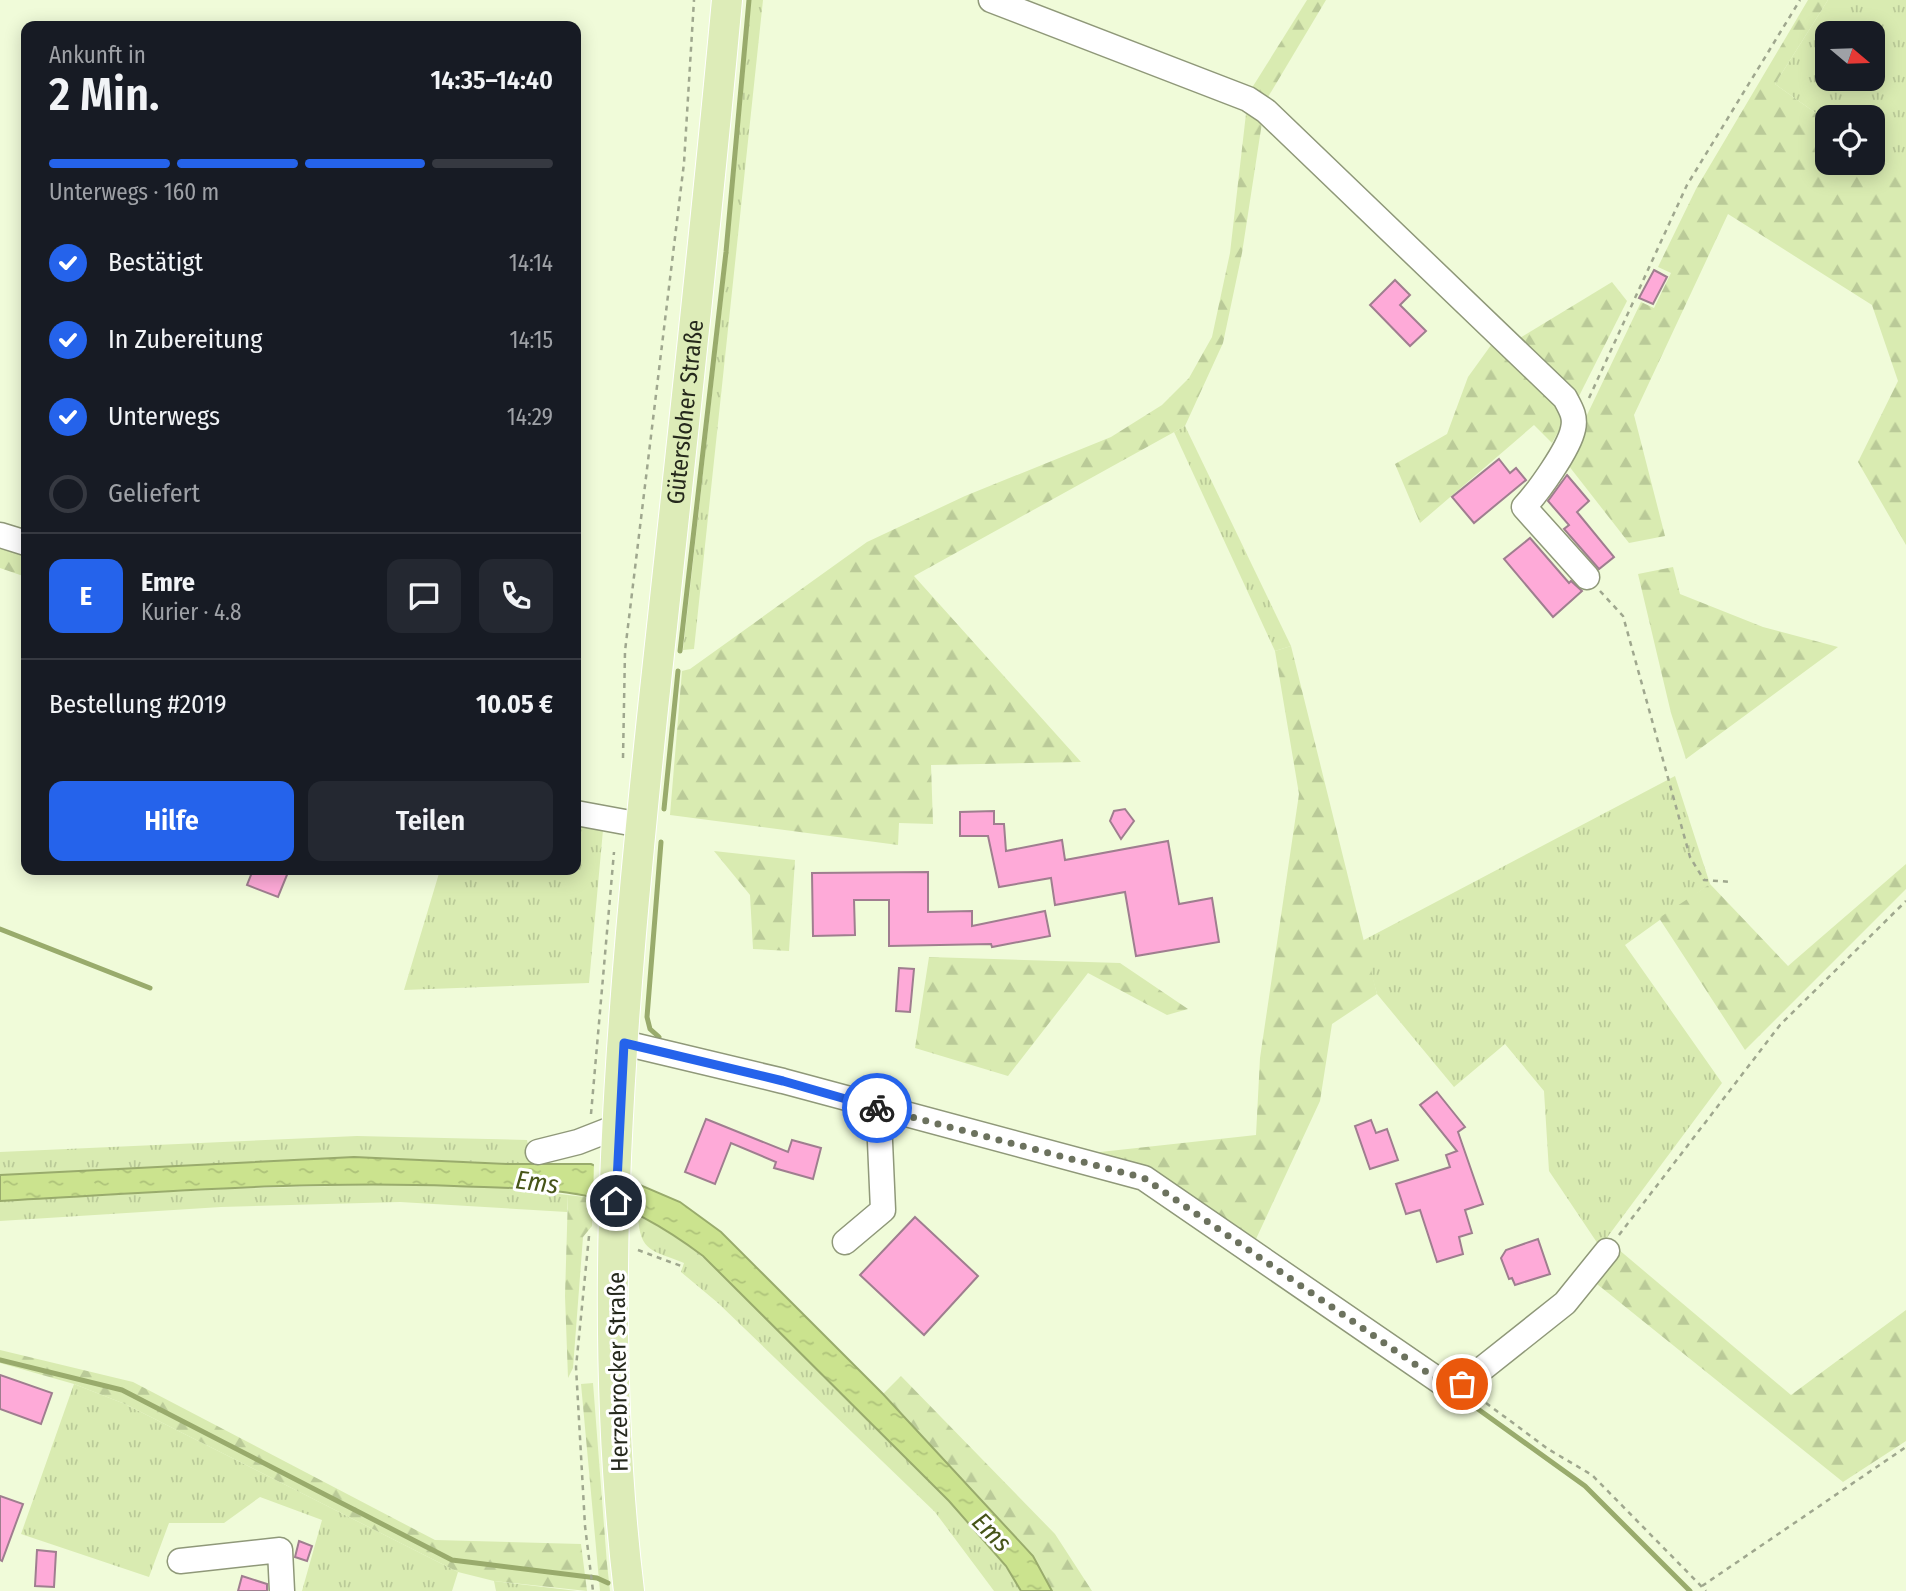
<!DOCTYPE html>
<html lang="de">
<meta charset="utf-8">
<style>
:root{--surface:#171b24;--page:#242831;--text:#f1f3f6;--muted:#9ea1a6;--line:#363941;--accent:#2563eb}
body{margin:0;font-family:"Fira Sans Condensed",sans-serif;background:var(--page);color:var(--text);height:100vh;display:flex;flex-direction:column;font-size:26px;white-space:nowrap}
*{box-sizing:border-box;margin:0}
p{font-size:23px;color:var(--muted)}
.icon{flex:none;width:38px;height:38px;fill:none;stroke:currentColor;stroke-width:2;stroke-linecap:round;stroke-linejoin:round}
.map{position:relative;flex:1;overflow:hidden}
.side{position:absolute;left:21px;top:21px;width:560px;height:854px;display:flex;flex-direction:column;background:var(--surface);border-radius:14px;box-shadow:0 4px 18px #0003}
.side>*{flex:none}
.needle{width:46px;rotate:109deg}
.buttons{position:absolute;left:1815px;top:21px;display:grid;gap:14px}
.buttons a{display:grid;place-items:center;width:70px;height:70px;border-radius:14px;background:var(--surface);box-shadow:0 4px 18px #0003;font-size:35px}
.pin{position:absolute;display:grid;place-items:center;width:60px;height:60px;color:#fff;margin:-30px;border:4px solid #fff;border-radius:50%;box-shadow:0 2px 7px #0007}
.courier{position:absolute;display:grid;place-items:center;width:70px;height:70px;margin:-35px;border:5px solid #2563eb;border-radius:50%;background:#fff;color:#222;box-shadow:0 2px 9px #0007}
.overview em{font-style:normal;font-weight:600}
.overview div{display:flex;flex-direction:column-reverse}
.overview{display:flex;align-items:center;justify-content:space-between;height:119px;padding:0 28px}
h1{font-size:46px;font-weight:600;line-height:52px}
.bar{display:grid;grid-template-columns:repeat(4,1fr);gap:10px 7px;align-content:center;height:84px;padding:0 28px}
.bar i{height:9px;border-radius:5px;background:var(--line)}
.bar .current{background:var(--accent)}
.bar p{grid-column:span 4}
.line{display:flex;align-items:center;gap:18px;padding:0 28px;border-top:2px solid var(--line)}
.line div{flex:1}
.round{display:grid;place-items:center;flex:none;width:74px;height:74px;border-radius:14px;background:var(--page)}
ol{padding:0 28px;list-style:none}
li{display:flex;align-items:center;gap:21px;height:77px}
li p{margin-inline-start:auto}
li .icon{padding:7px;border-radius:50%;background:var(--accent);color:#fff;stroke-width:4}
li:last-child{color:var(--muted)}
li i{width:38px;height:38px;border:4px solid var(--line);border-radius:50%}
.cta{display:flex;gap:14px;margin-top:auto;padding:14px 28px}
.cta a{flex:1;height:80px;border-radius:14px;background:var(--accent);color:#fff;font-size:28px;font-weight:600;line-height:80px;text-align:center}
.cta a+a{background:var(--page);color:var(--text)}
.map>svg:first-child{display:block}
.grass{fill:url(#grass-tufts);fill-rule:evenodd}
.forest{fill:url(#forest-firs)}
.water{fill:url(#water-ripples);stroke:#99ab6c;stroke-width:2}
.pier{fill:#f0fbd9}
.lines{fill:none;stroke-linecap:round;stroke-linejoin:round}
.stream{stroke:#99ab6c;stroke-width:5}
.building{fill:#feaad8;stroke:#9f7e8f;stroke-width:2}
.minor-casing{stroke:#8f9879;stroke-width:27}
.major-casing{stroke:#fff;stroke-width:32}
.path{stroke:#9fa78e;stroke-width:2.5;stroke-dasharray:5 5;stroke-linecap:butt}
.minor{stroke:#fff;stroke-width:24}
.major{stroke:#ddecb8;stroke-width:30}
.done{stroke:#6c725e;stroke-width:7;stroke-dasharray:0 12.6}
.route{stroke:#2563eb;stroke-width:9}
.labels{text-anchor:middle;stroke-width:6;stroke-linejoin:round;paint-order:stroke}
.street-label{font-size:24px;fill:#25281c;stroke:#fff}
.water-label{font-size:26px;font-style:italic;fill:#465418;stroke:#fff}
</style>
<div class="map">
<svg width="1906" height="1591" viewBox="0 0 1906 1591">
<defs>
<pattern id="grass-tufts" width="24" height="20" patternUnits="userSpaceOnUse" patternTransform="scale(1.75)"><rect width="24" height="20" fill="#d9ebb1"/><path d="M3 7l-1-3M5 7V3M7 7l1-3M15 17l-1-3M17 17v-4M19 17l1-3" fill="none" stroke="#baca98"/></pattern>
<pattern id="forest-firs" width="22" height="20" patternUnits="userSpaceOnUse" patternTransform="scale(1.75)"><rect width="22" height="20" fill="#d9ebb1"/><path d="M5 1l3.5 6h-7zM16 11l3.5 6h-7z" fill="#baca98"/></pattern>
<pattern id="water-ripples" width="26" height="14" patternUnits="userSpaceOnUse" patternTransform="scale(1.75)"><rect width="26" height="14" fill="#cbe38e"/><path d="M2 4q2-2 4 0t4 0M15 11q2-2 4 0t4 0" fill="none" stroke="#aec37a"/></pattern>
</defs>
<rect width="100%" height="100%" fill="#f0fbd9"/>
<g class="grass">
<polygon points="751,0 763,0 694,649 683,650 728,252"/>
<path d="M1828,0H1906V164H1888L1873,153L1872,117H1827V121L1775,84ZM1827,33H1872V79H1827Z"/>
<polygon points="1185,426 1291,646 1275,651 1174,432"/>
<polygon points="1675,776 1710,884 1625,945 1722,1083 1600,1247 1549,1171 1544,1091 1505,1044 1454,1087 1377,994 1362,941"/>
<polygon points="576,824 603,830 589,983 404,990 440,870 576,870"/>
<polygon points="357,1136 527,1140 532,1164 354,1157 0,1175 0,1152"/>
<polygon points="403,1184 504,1188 568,1195 567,1212 400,1202 221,1207 0,1221 0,1201 225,1189"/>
<path d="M638,1216C716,1252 792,1343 853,1405C911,1463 979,1520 1021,1591H994L935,1512L718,1303L681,1272L684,1263C653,1250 640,1253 638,1216Z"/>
<polygon points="74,1384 125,1404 458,1572 452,1591 302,1591 322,1520 260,1497 224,1523 169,1523 149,1577 21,1534"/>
<polygon points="494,1581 577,1591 496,1591"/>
</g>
<g class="forest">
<polygon points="1307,0 1326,0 1268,97 1250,91"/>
<polygon points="1808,0 1828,0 1775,84 1827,121 1827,163 1872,163 1873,153 1888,164 1906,164 1906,545 1858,462 1898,381 1872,305 1728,214 1634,415 1665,536 1629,543 1565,461 1641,302 1654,308 1671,273 1658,267 1696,189"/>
<polygon points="1247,105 1263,116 1242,253 1223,343 1185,426 914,576 1081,762 931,765 933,824 899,823 898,845 670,815 682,671 690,669 867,542 965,496 1111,437 1162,405 1189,378 1212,337 1230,253"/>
<polygon points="1612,282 1627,301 1575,404 1515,341"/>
<polygon points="1494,341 1568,414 1552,443 1534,425 1420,523 1395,464 1447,434 1468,377"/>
<polygon points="0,547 26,555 26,577 0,568"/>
<polygon points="1673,567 1680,594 1763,627 1838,647 1686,759 1671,713 1638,574"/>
<polygon points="1291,646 1377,994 1332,1024 1320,1101 1256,1239 1144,1170 1091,1153 1256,1135 1260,1058 1299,794 1275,651"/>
<polygon points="714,851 795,860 789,951 753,949 750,895"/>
<polygon points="1906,864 1906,889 1745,1050 1659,918 1710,884 1788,966"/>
<polygon points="929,957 1120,963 1188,1009 1167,1015 1088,973 1008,1076 915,1048"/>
<polygon points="568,1195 593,1198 592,1226 583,1237 573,1368 568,1378 565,1296"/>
<polygon points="1618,1249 1791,1395 1906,1310 1906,1441 1843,1482 1592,1280"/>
<polygon points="0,1350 133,1382 435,1540 581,1544 587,1591 494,1581 458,1572 125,1404 74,1384 0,1363"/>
<polygon points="901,1376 1055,1534 1092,1591 1052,1591 1033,1556 883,1394"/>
<polygon points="593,1383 607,1564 610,1591 600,1591 581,1384"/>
</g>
<path class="water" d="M354,1157L507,1164H591L680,1202L721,1232L883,1394L1033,1556L1052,1591H1021L1006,1566L949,1501L703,1256C671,1232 632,1207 591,1197C548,1187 499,1188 454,1186C303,1180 151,1193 0,1201V1175Z"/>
<polygon class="pier" points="594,1161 636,1178 636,1219 593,1202"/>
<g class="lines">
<g class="stream">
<polyline points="680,651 726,252 749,0"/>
<polyline points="664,809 678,671"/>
<polyline points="0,929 150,988"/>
<polyline points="659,1037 650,1029 647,1017 661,842"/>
<polyline points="0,1360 122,1390 452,1560 597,1578 608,1583"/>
<polyline points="1464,1399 1585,1486 1690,1591"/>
</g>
</g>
<g class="building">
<polygon points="1654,270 1667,277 1653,304 1639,298"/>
<polygon points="1395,280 1410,295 1400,305 1426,331 1410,346 1370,305"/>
<polygon points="1499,459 1510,473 1516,468 1526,480 1474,523 1452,497"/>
<polygon points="1567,475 1589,501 1577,512 1614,557 1599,569 1564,529 1569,525 1548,501"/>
<polygon points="1530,538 1569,583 1571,581 1582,591 1553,617 1504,559"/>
<polygon points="1125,809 1134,821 1121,839 1110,821 1114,811"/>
<polygon points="994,811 994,824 1004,824 1006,851 1062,840 1065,860 1168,841 1179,904 1212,898 1219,942 1136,956 1125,892 1055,905 1051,878 999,887 988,836 960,836 960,812"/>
<polygon points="253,870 289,870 278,897 247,885"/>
<polygon points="928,872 928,912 972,911 972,926 1045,911 1050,936 992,947 991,944 889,946 889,900 854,900 855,935 813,936 812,873"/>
<polygon points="899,968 914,969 910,1012 896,1011"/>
<polygon points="1437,1092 1465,1127 1458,1132 1483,1204 1465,1210 1472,1233 1459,1237 1463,1254 1437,1262 1420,1210 1406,1214 1396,1184 1450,1167 1446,1155 1457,1151 1420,1105"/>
<polygon points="706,1119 788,1152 792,1140 821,1148 813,1179 774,1168 776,1162 731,1143 715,1184 685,1172"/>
<polygon points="1371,1120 1376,1133 1387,1129 1398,1160 1370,1169 1355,1126"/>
<polygon points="915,1217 978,1276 924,1335 860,1275"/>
<polygon points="1538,1239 1550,1274 1515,1285 1512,1278 1509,1279 1501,1258 1506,1250"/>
<polygon points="0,1375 52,1393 41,1424 0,1409"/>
<polygon points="0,1496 23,1504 2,1561 0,1560"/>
<polygon points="299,1541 312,1546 307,1561 295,1557"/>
<polygon points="37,1550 56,1552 54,1587 35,1586"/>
<polygon points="242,1576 267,1584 267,1591 238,1591"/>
</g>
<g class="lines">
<g class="minor-casing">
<g id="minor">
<path d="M991,0L1248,99L1266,111L1565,398C1571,409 1576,417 1573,429C1569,449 1538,492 1524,507L1587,577"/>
<polyline points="0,535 26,543"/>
<polyline points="576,813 641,825"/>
<polyline points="624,1043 783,1081 1144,1178 1441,1382 1463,1384 1565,1303 1607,1251"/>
<polyline points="538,1152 578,1142 619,1126"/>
<polyline points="845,1242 883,1210 879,1119 882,1109"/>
<polyline points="180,1561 280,1550 282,1591"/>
</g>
</g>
<g class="major-casing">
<g id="major">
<path id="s1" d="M629,1591C594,1302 622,1006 652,718C678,479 705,240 727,0"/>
</g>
</g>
<g class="path">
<polyline points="1589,398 1687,185 1800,0"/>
<polyline points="1600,591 1623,616 1690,857 1704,880 1732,882"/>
<polyline points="623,758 625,651 684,163 694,0"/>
<polyline points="591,1114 614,852"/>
<polyline points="1619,1235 1780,1025 1906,901"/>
<polyline points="589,1236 576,1367 585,1526 593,1591"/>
<polyline points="638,1250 681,1266"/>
<polyline points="1478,1397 1548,1449 1592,1475 1706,1591"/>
<polyline points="1702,1586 1906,1447"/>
</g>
<use href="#minor" class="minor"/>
<use href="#major" class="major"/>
</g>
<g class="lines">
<polyline class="done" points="877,1108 1144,1178 1441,1382 1462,1384"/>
<polyline class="route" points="616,1201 624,1043 783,1081 877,1108"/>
</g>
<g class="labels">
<g class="street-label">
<text dy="8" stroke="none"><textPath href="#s1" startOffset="1183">Gütersloher Straße</textPath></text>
<text transform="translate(618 1372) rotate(-91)" y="8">Herzebrocker Straße</text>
</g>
<g class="water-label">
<text transform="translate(537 1182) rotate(8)" y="9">Ems</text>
<text transform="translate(992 1532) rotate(45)" y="9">Ems</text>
</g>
</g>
</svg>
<div class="buttons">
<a><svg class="needle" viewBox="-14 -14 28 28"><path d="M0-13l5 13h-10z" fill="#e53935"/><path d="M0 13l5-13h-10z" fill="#9ea1a6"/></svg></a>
<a><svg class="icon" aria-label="locate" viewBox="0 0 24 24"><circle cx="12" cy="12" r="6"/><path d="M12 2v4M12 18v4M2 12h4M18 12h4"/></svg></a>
</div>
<div class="pin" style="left:1462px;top:1384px;background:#ea580c"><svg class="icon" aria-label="bag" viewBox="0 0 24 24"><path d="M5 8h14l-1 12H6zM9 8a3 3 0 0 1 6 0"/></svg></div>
<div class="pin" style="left:616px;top:1201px;background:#1f2937"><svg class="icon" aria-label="home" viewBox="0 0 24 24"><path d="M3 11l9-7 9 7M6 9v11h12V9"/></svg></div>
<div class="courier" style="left:877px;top:1108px"><svg class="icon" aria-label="bike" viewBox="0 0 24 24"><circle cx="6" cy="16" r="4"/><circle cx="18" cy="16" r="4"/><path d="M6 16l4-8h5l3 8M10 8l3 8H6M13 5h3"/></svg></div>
<section class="side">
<div class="overview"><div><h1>2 Min.</h1><p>Ankunft in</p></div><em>14:35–14:40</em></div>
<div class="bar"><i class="current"></i><i class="current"></i><i class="current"></i><i></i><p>Unterwegs · 160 m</p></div>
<ol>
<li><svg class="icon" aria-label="check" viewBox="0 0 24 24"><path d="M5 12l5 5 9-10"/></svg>Bestätigt<p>14:14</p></li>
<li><svg class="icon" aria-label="check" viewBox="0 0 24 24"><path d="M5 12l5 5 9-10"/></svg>In Zubereitung<p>14:15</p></li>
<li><svg class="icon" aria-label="check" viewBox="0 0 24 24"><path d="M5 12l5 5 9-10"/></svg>Unterwegs<p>14:29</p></li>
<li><i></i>Geliefert</li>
</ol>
<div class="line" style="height:126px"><b class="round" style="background:var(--accent);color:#fff">E</b><div><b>Emre</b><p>Kurier · 4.8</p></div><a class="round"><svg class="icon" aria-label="chat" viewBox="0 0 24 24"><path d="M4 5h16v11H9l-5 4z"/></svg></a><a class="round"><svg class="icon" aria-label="phone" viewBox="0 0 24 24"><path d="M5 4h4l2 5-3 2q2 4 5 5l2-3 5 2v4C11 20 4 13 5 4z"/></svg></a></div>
<div class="line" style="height:91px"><div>Bestellung #2019</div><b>10.05 €</b></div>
<div class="cta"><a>Hilfe</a><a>Teilen</a></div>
</section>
</div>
